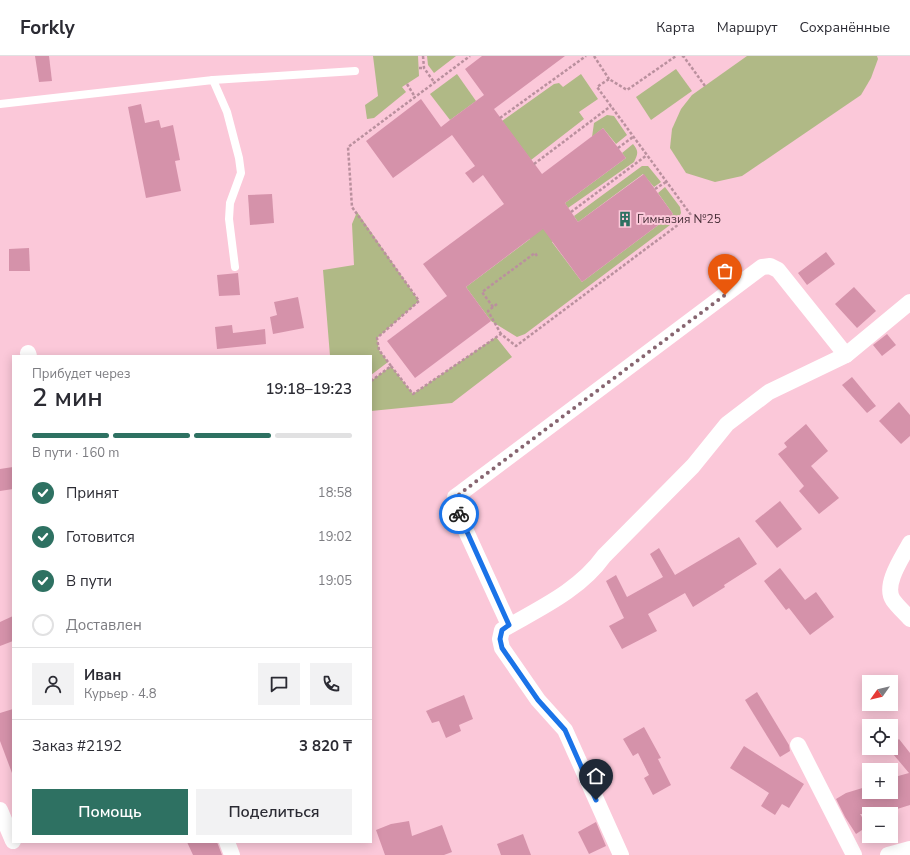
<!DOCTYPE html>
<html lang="ru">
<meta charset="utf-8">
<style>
:root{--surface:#fff;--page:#f2f2f3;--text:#2b2b33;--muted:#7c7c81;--line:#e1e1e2;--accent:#2e7162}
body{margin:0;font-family:"Nunito Sans",sans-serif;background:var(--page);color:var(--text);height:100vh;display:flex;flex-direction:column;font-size:15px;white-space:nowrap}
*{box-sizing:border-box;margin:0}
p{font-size:13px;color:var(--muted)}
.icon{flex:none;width:22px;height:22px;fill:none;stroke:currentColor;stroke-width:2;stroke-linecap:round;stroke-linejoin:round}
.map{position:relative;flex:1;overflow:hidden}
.sheet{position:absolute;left:12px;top:299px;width:360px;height:488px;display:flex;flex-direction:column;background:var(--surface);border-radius:0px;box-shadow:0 2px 10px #0003}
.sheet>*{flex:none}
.needle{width:26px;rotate:236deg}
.controls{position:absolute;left:862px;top:619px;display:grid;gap:8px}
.controls a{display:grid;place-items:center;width:36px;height:36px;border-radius:0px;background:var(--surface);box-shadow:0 2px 10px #0003;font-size:20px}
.pin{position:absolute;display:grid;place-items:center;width:34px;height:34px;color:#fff;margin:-41px -17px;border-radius:50% 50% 50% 0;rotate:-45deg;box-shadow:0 0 4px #0007}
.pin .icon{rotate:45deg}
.courier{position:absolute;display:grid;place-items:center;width:40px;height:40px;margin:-20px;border:3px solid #1a73e8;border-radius:50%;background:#fff;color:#222;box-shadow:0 1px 5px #0007}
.summary em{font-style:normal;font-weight:600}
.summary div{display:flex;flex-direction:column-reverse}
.summary{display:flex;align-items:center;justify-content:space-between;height:68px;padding:0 20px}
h1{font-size:26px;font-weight:600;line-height:30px}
.bar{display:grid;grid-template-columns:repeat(4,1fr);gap:6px 4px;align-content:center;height:48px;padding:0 20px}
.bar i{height:5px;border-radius:3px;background:var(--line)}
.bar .current{background:var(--accent)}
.bar p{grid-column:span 4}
.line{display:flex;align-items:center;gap:10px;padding:0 20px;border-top:1px solid var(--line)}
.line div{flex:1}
.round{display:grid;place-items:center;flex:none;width:42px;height:42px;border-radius:0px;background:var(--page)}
ol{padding:0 20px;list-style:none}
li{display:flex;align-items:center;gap:12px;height:44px}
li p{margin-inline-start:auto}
li .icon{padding:4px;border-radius:50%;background:var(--accent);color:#fff;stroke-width:4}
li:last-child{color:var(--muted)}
li i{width:22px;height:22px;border:2px solid var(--line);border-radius:50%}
.button{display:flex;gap:8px;margin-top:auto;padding:8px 20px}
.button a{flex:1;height:46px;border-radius:0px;background:var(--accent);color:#fff;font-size:16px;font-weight:600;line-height:46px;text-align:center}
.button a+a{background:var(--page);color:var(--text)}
header{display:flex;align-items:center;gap:24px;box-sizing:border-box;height:56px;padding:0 20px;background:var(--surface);border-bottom:1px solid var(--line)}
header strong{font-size:19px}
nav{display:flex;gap:22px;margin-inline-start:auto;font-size:14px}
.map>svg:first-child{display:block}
.green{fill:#b0b986}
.building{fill:#d592aa}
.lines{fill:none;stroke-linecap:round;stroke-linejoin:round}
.path{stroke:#ba909e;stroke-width:2.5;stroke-dasharray:3 2;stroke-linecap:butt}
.lane{stroke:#fff;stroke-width:8}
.street{stroke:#fff;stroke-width:16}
.done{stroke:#876570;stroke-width:4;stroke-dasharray:0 7.2}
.route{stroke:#1a73e8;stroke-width:5}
.labels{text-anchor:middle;stroke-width:4;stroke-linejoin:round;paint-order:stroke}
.poi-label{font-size:12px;fill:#482f38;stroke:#fbc8d9;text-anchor:start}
</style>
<header>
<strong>Forkly</strong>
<nav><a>Карта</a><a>Маршрут</a><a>Сохранённые</a></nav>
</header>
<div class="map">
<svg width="910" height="799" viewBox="0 0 910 799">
<rect width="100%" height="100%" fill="#fbc8d9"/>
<g class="green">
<polygon points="373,0 418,0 419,20 402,31 406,36 374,62 367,63 365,49 378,40"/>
<polygon points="427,0 456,0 434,17 428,9"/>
<polygon points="747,0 877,0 878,3 871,22 861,39 742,120 715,126 686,117 670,92 672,73 681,53 692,39"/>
<polygon points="676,13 692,35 651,64 636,41"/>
<polygon points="457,18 476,45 450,64 430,38"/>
<polygon points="581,18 598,43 579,56 584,63 531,104 502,65 554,28 559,27 563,31"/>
<polygon points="607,59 614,60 627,79 616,88 603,72 592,81 594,67"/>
<path d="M633,88C639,95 638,98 634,106L568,152L565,147L626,102L622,97Z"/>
<polygon points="642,110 648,110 661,126 654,131 643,118 578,166 574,160"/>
<polygon points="665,131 680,151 681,157 678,163 525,278 517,281 491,265 466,231 530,183 527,144 556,183 552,186 582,226 673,158 658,137"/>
<polygon points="357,156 419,245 377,282 379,294 388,306 371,319 371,300 330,300 323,214 354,209 352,168"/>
<polygon points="496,281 512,301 452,347 371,355 371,325 391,310 413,338"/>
</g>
<g class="building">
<polygon points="35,0 49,0 52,25 39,26"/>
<polygon points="482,0 565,0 494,53 542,118 603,72 626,102 565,147 578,166 644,118 673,158 582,226 543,173 466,231 491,265 415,322 387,285 447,240 423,208 504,148 483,119 473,127 465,117 475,110 452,79 393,122 366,85 421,43 441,71 450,64 484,39 465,13"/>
<polygon points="141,48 145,67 159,64 161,72 173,69 180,104 175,105 181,135 146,142 128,51"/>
<polygon points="272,138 274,167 250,169 248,139"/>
<polygon points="29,192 30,215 9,215 9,193"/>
<polygon points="826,196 835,208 807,229 798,217"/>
<polygon points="238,217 240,239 219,240 217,219"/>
<polygon points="854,231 876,255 857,272 835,248"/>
<polygon points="298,241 304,272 273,278 270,261 277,259 274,246"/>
<polygon points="232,269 233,277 265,273 266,288 217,293 215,271"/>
<polygon points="887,278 896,289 882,300 873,289"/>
<polygon points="852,321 876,350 867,357 842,329"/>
<polygon points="899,346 910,359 910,380 901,388 879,365"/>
<polygon points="806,368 828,395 811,410 839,442 819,458 799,435 804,430 778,398 787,391 784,387"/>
<polygon points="13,411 13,433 0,435 0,413"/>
<polygon points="780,445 802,473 777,492 755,465"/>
<polygon points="739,481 757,508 724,529 725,531 693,551 685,537 648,558 657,575 622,593 609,570 624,562 606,525 616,519 627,541 663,521 650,498 659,492 675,519"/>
<polygon points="780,512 805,544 816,536 834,561 810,579 789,552 786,554 764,525"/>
<polygon points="13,560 13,585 0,590 0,566"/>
<polygon points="757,636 789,689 790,695 780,701 745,644"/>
<polygon points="464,639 473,663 459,669 461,675 446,682 439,665 432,667 426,655"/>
<polygon points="13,653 13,716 12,717 0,685 0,657"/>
<polygon points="644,671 661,702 658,703 671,729 653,739 644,722 649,719 638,697 633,700 623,683"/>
<polygon points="899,683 910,697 910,749 881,758 860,758 868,770 856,778 845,761 836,743 846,737 869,730 869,736 891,736 891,722 909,717 888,692 891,692 891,690"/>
<polygon points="744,690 804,728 789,752 782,748 775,759 761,750 769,737 730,712"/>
<polygon points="409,765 412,780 442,769 452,796 444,799 385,799 376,774 391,768"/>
<polygon points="596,766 606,790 589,798 578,776"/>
<polygon points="523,778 531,799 501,799 497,788"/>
<polygon points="187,786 217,786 222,799 193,799"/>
</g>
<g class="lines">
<g class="path">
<polyline points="423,0 424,12 434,26"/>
<polyline points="594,0 609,23"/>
<polyline points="682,0 684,1 705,30"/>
<polyline points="419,12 424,12"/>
<polyline points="407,28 415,41"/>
<polyline points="500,62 586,0"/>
<polyline points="618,92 633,81"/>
<polyline points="534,108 611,50"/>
<polyline points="655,133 666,126"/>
<polyline points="571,156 647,99"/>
<polyline points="497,248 493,251 482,236 535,197 537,200"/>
<polyline points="493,251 488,255 501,278"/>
<polyline points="391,310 379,294 377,282 419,245 352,151 348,91 470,0"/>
<polyline points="371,325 391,310 413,338 501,278 516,290 691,159 597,31 609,23 627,34 676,0"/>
</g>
<g class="lane">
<polyline points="213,24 355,15"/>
<polyline points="0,48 213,24 227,56 239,102 241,117 230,147 229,163 235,211"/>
</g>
<g class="street">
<polyline points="28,297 29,300"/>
<path d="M910,487C902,502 883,529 893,544C898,551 905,557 910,563"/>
<polyline points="509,569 454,449 455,441 462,436 762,211 770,210 778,214 846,299"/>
<polyline points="798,689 854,799"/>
<polyline points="0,754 13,785"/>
<polyline points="227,786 232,799"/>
<path d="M621,799L565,674L538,644L502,592L500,583L502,574C538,553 579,535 604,500L693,410L727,368L769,336L846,299L910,246"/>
<polyline points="888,799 910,793"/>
</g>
</g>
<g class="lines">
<path class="done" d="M459,458C454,447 452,444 462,436L725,239"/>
<polyline class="route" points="459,458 509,569 502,574 500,583 502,592 538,644 565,674 596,744"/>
</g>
<defs>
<g id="building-bare" transform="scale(1.2)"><path d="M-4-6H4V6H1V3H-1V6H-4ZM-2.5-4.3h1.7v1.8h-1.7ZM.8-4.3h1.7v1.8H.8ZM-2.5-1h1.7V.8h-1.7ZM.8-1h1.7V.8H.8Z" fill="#2e7162" stroke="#fbc8d9" stroke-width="2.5" paint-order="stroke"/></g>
</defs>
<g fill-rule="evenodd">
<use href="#building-bare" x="625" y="163"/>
</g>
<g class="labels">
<g class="poi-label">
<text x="637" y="167">Гимназия №25</text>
</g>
</g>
</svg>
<div class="controls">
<a><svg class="needle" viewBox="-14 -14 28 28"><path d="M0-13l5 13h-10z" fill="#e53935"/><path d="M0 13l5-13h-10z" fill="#7c7c81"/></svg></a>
<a><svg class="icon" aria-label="locate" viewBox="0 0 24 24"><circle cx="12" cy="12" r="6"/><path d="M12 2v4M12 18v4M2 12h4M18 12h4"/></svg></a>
<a>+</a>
<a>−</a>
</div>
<div class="pin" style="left:725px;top:239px;background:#ea580c"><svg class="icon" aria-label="bag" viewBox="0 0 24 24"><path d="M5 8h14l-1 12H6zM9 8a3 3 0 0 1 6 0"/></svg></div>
<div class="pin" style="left:596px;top:744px;background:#1f2937"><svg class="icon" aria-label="home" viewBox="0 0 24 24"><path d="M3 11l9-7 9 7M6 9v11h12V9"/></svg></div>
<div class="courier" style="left:459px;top:458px"><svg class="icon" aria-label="bike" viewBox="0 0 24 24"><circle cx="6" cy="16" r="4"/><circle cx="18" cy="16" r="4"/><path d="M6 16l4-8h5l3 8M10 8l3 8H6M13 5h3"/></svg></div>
<section class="sheet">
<div class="summary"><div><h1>2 мин</h1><p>Прибудет через</p></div><em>19:18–19:23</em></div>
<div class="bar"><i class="current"></i><i class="current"></i><i class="current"></i><i></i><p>В пути · 160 m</p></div>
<ol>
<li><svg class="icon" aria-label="check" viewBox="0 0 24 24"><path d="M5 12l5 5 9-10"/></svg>Принят<p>18:58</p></li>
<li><svg class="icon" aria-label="check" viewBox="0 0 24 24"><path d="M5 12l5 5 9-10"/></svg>Готовится<p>19:02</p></li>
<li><svg class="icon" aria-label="check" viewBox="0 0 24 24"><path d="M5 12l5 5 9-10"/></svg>В пути<p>19:05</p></li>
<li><i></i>Доставлен</li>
</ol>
<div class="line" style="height:72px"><a class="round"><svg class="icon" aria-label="person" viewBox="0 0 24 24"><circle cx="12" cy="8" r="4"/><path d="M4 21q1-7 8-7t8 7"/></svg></a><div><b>Иван</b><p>Курьер · 4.8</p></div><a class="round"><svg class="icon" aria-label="chat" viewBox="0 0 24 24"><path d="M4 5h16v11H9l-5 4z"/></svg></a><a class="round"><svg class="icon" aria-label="phone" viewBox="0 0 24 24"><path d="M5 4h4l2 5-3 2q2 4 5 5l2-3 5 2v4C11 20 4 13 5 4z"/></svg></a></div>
<div class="line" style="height:52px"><div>Заказ #2192</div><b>3 820 ₸</b></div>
<div class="button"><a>Помощь</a><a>Поделиться</a></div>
</section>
</div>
